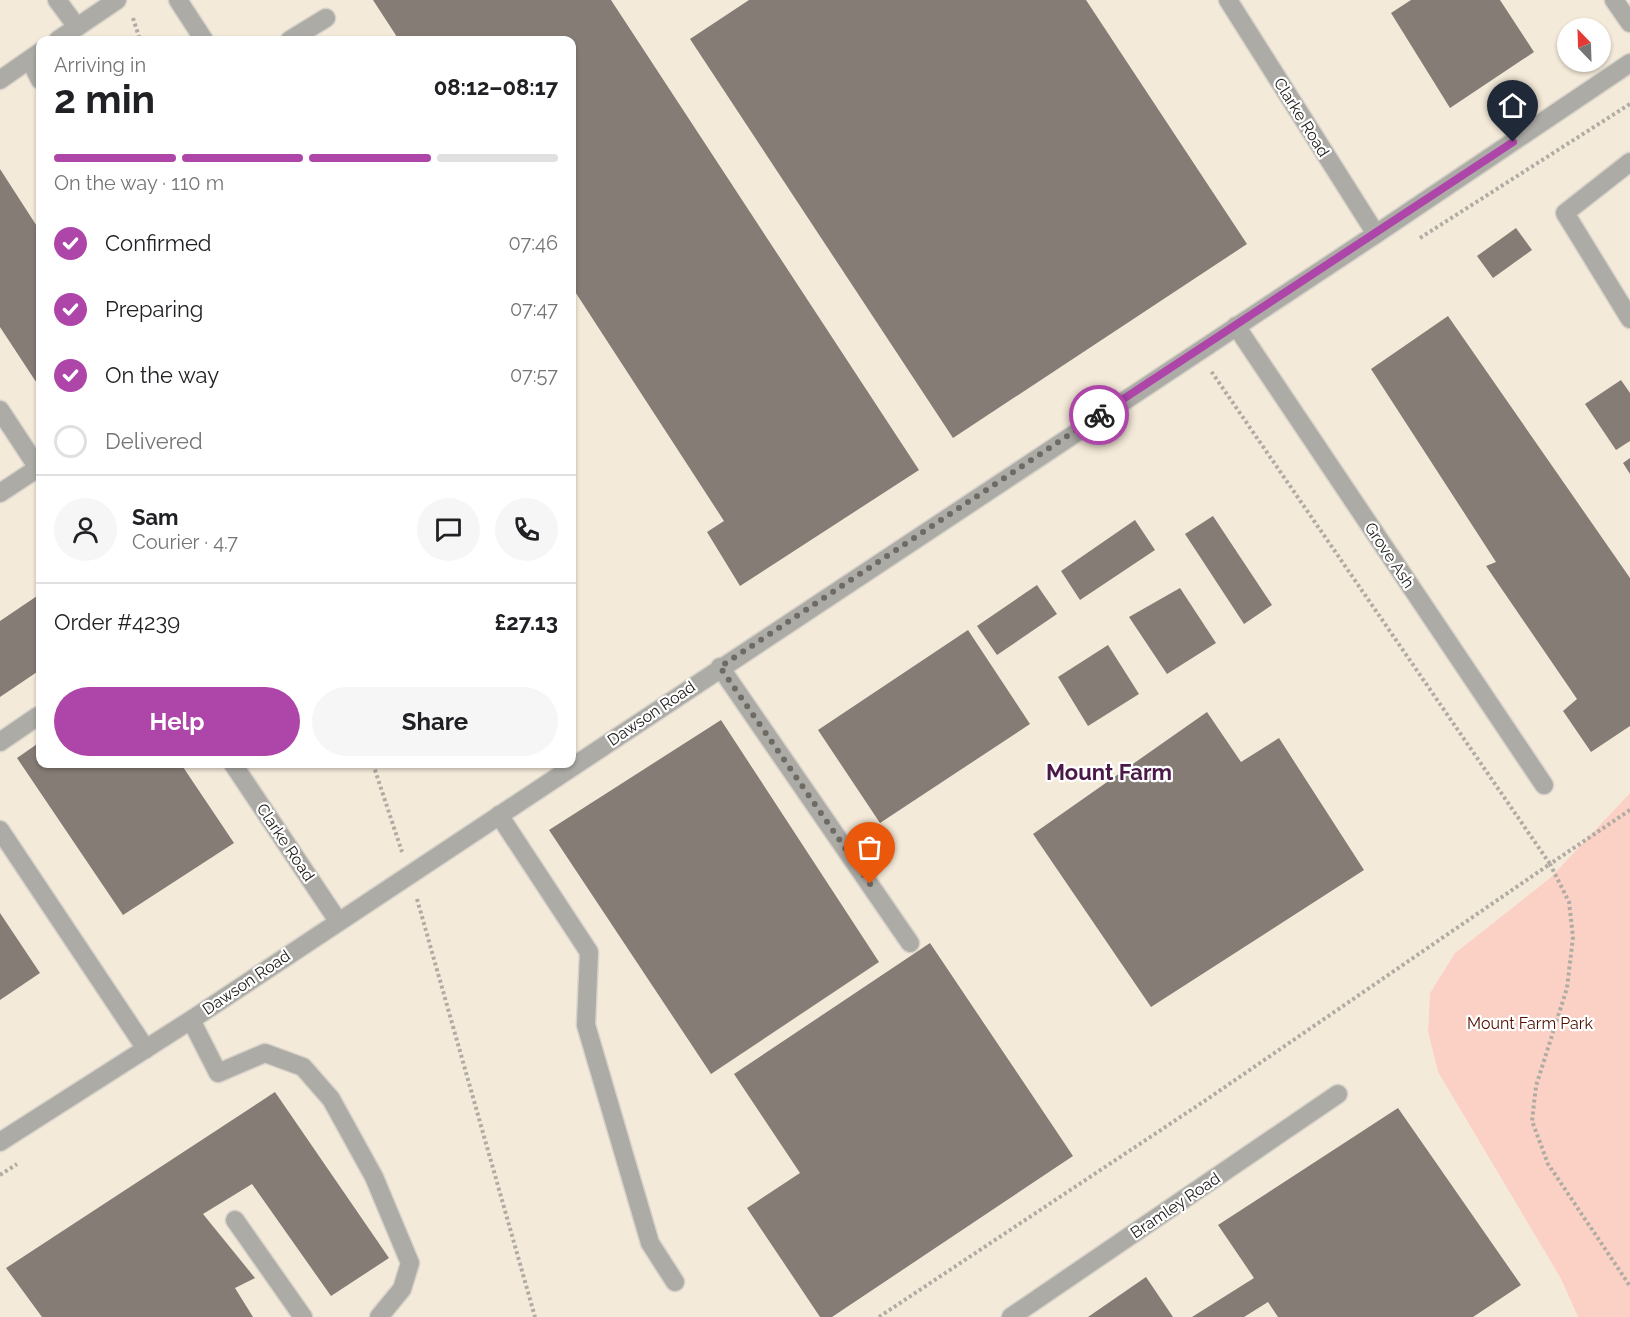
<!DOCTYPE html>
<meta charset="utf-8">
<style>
:root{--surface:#fff;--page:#f6f6f6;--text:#202124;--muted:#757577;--line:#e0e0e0;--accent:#ae46a9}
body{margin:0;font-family:Raleway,sans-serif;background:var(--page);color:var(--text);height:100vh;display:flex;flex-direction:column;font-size:22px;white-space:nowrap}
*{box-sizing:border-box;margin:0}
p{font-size:20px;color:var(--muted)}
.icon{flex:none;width:33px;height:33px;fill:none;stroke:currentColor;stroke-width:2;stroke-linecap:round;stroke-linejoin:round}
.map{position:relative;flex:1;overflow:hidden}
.side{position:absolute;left:36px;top:36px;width:540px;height:732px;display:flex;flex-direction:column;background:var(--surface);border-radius:12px;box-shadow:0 2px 4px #0004}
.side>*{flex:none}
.needle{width:39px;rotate:337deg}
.tools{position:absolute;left:1557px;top:18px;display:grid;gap:12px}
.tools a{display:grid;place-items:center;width:54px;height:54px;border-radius:50%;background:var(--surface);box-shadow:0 2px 4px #0004;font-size:30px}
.pin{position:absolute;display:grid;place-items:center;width:51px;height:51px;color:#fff;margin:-62px -26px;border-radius:50% 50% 50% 0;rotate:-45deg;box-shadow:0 0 6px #0007}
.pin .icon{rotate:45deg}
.courier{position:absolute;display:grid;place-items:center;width:60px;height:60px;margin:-30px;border:4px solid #ae46a9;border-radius:50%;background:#fff;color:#222;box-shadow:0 2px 8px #0007}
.summary em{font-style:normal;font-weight:700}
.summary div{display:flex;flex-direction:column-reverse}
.summary{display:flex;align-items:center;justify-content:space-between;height:102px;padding:0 18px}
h1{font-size:39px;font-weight:700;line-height:45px}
.bar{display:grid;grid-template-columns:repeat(4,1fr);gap:9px 6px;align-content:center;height:72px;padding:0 18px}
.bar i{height:8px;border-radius:4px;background:var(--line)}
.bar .active{background:var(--accent)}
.bar p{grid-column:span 4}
.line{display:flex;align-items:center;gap:15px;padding:0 18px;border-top:2px solid var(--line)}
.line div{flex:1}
.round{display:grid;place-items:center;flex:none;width:63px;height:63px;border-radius:32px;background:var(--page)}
ol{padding:0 18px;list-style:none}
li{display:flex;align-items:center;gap:18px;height:66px}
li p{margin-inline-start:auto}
li .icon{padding:6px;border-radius:50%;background:var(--accent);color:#fff;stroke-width:4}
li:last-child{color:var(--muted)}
li i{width:33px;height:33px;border:3px solid var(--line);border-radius:50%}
.primary-button{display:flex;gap:12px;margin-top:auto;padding:12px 18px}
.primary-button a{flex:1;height:69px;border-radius:36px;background:var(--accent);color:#fff;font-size:24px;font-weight:700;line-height:69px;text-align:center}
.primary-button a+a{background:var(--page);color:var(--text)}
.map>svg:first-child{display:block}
.built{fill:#f4ead9;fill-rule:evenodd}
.green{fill:#fbd1c5}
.building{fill:#857c75}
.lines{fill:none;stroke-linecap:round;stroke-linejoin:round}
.minor-casing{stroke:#d8d3ca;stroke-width:21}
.path{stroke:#b0aca4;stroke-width:4;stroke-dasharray:3 3;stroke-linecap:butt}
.minor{stroke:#acaba6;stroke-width:18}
.done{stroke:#6e6b65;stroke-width:6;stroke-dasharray:0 10.8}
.route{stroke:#ae46a9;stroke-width:8}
.labels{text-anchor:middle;stroke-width:4.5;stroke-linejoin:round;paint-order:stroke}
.street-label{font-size:16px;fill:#22201d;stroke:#fff}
.park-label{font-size:16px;fill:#4e1000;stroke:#fff}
.district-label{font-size:22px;font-weight:bold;fill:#4a1948;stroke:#fff}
</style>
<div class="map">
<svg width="1630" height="1317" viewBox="0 0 1630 1317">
<rect width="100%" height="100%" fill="#fbf5eb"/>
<path class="built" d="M0,0H1630V793L1550,878L1455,953L1430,993L1428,1032L1438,1072L1561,1279L1578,1317H0ZM1568,28H1600V62H1568ZM40,40H572V764H40Z"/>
<polygon class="green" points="1630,793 1630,1317 1578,1317 1561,1279 1438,1072 1428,1032 1430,993 1455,953 1550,878"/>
<g class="building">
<polygon points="373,0 611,0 919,470 740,586 707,532 724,521 572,287 572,40 399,40"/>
<polygon points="749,0 1086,0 1247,244 953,438 690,39"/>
<polygon points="1411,0 1500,0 1534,52 1450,108 1391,13"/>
<polygon points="0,169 40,231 40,388 0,327"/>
<polygon points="1516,228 1532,250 1493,278 1477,256"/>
<polygon points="1448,316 1630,578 1630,726 1591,752 1563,711 1577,699 1486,566 1496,562 1371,369"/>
<polygon points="1621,380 1630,393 1630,441 1616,450 1585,404"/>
<polygon points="1630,458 1630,474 1623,463"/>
<polygon points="1213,516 1272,605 1244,624 1185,534"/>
<polygon points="1135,520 1155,550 1080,600 1061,571"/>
<polygon points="1037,585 1057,614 997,655 977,626"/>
<polygon points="1180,588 1216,643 1167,674 1129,617"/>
<polygon points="40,594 40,670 0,697 0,621"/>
<polygon points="968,630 1030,724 880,823 818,730"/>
<polygon points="1108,645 1139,694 1088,726 1058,677"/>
<polygon points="1207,712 1241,762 1279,738 1364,870 1151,1007 1033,834"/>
<polygon points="721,720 879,962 711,1074 549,830"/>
<polygon points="40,742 40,764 181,764 234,843 123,915 17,758"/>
<polygon points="0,913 40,973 0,1000"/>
<polygon points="930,943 1073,1156 832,1317 820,1317 747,1208 800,1173 734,1074"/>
<polygon points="275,1092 389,1258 331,1296 252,1184 203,1214 255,1278 235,1288 253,1317 42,1317 6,1268"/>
<polygon points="1398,1108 1521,1285 1473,1317 1278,1317 1268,1302 1244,1317 1192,1317 1254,1278 1218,1225"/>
<polygon points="1146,1277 1173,1317 1088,1317"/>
</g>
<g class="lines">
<g class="minor-casing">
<g id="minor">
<polyline points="57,0 77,27"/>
<polyline points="178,0 204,40"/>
<polyline points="1228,0 1376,234"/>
<polyline points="1614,0 1630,23"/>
<polyline points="58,40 117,0"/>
<polyline points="290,40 326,18"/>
<polyline points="30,60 40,80"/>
<polyline points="0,80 40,52"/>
<polyline points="1630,162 1565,213 1630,319"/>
<polyline points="1236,326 1544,785"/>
<polyline points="0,410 40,471"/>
<polyline points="0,493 38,468"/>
<polyline points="720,667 910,943"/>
<polyline points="0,742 38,716"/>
<polyline points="233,764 338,921"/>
<polyline points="499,815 589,952 586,1025 650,1243 675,1282"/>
<polyline points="0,830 146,1049"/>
<polyline points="191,1020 218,1073 265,1053 303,1067 331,1099 374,1177 410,1263 402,1289 379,1317"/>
<polyline points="0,1142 191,1020 1376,234 1630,63"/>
<polyline points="235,1220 303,1317"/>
<polyline points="1011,1317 1338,1094"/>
</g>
</g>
<g class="path">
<polyline points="133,18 140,40"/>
<polyline points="1420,238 1630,104"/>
<polyline points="373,764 402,852"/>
<polyline points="1630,810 1550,864 1569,902 1573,937 1567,988 1536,1086 1532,1121 1548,1164 1630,1286"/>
<polyline points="417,899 535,1317"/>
<polyline points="0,1175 17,1164"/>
<polyline points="879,1317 1206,1100 1550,864 1211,371"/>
</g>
<use href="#minor" class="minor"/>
</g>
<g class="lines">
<polyline class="done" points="870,884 720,667 1099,415"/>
<polyline class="route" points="1099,415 1513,142"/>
</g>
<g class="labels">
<g class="street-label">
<text transform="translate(1302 117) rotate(58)" y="6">Clarke Road</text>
<text transform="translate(1390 555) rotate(56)" y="6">Grove Ash</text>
<text transform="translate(651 713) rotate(-34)" y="6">Dawson Road</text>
<text transform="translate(286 842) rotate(56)" y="6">Clarke Road</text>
<text transform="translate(246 982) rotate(-34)" y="6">Dawson Road</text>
<text transform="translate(1175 1205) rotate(-34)" y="6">Bramley Road</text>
</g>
<g class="park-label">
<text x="1530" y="1029">Mount Farm Park</text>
</g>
<g class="district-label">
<text x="1109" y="780">Mount Farm</text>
</g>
</g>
</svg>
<div class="tools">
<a><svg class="needle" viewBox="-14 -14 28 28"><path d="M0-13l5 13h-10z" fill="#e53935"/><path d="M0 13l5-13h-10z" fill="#757577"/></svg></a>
</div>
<div class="pin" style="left:870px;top:884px;background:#ea580c"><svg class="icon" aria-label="bag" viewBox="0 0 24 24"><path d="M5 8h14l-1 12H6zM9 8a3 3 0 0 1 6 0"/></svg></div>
<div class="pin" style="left:1513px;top:142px;background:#1f2937"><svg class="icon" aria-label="home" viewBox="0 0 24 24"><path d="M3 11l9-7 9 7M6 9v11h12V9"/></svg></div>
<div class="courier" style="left:1099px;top:415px"><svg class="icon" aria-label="bike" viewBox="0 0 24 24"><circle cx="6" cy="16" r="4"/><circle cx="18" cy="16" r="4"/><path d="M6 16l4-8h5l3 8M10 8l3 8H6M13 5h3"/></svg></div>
<section class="side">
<div class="summary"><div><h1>2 min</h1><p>Arriving in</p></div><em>08:12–08:17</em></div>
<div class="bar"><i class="active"></i><i class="active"></i><i class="active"></i><i></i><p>On the way · 110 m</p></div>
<ol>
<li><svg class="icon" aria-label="check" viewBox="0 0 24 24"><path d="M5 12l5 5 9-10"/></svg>Confirmed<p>07:46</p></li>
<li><svg class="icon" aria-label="check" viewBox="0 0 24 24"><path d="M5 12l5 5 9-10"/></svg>Preparing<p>07:47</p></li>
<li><svg class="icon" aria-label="check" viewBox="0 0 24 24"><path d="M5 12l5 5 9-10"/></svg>On the way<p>07:57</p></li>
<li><i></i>Delivered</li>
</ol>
<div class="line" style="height:108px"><a class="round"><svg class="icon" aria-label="person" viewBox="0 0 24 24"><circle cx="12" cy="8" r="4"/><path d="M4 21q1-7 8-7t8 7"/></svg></a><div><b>Sam</b><p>Courier · 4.7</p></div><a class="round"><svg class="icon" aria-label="chat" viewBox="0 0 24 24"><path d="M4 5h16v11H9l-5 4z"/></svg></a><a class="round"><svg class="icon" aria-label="phone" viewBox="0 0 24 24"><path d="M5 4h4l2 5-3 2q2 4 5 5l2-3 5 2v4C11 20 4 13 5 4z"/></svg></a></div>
<div class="line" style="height:78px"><div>Order #4239</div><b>£27.13</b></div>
<div class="primary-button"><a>Help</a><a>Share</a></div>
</section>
</div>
